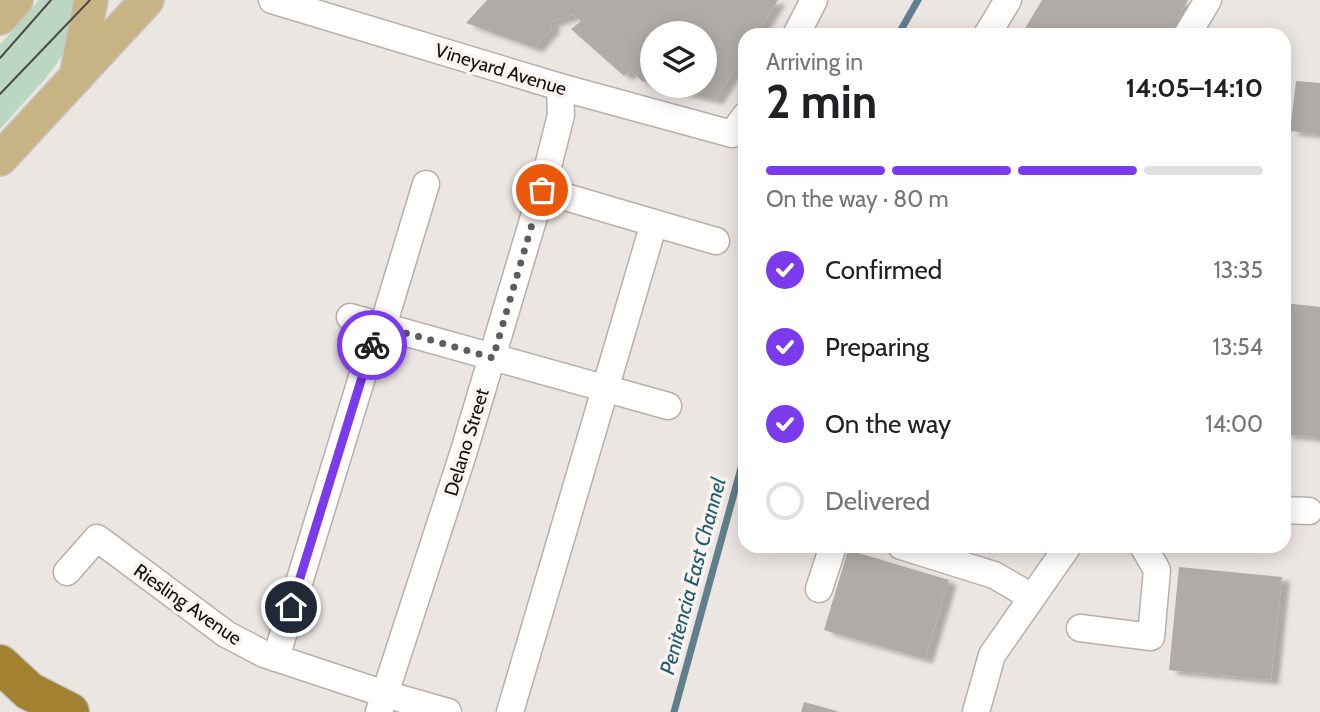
<!DOCTYPE html>
<meta charset="utf-8">
<style>
:root{--surface:#fff;--page:#f2f2f2;--text:#202124;--muted:#757577;--line:#e0e0e0;--accent:#7c3aed}
body{margin:0;font-family:Cabin,sans-serif;background:var(--page);color:var(--text);height:100vh;display:flex;flex-direction:column;font-size:26px;white-space:nowrap}
*{box-sizing:border-box;margin:0}
p{font-size:23px;color:var(--muted)}
.icon{flex:none;width:38px;height:38px;fill:none;stroke:currentColor;stroke-width:2;stroke-linecap:round;stroke-linejoin:round}
.map{position:relative;flex:1;overflow:hidden}
.details{position:absolute;left:738px;top:28px;width:553px;height:525px;display:flex;flex-direction:column;background:var(--surface);border-radius:21px;box-shadow:0 4px 18px #0003}
.details>*{flex:none}
.controls{position:absolute;left:640px;top:21px;display:grid;gap:14px}
.controls a{display:grid;place-items:center;width:77px;height:77px;border-radius:50%;background:var(--surface);box-shadow:0 4px 18px #0003;font-size:35px}
.pin{position:absolute;display:grid;place-items:center;width:60px;height:60px;color:#fff;margin:-30px;border:4px solid #fff;border-radius:50%;box-shadow:0 2px 7px #0007}
.courier{position:absolute;display:grid;place-items:center;width:70px;height:70px;margin:-35px;border:5px solid #7c3aed;border-radius:50%;background:#fff;color:#222;box-shadow:0 2px 9px #0007}
.summary em{font-style:normal;font-weight:800}
.summary div{display:flex;flex-direction:column-reverse}
.summary{display:flex;align-items:center;justify-content:space-between;height:119px;padding:0 28px}
h1{font-size:46px;font-weight:800;line-height:52px}
.bar{display:grid;grid-template-columns:repeat(4,1fr);gap:10px 7px;align-content:center;height:84px;padding:0 28px}
.bar i{height:9px;border-radius:5px;background:var(--line)}
.bar .current{background:var(--accent)}
.bar p{grid-column:span 4}
ol{padding:0 28px;list-style:none}
li{display:flex;align-items:center;gap:21px;height:77px}
li p{margin-inline-start:auto}
li .icon{padding:7px;border-radius:50%;background:var(--accent);color:#fff;stroke-width:4}
li:last-child{color:var(--muted)}
li i{width:38px;height:38px;border:4px solid var(--line);border-radius:50%}
.map>svg:first-child{display:block}
.green{fill:#bbd7c2}
.lines{fill:none;stroke-linecap:round;stroke-linejoin:round}
.stream{stroke:#5f7f8c;stroke-width:7}
.building{fill:#b1aba8;filter:url(#shadow)}
.minor-casing{stroke:#b6b0ad;stroke-width:29}
.major-casing{stroke:#c6c6c6;stroke-width:36}
.highway-casing{stroke:#c6c6c6;stroke-width:41}
.minor{stroke:#fff;stroke-width:26}
.major{stroke:#c7b383;stroke-width:33}
.highway{stroke:#a28130;stroke-width:38}
.tram{stroke:#4c4947;stroke-width:2}
.done{stroke:#5f5c5a;stroke-width:7;stroke-dasharray:0 12.6}
.route{stroke:#7c3aed;stroke-width:9}
.labels{text-anchor:middle;stroke-width:7;stroke-linejoin:round;paint-order:stroke}
.street-label{font-size:19px;fill:#131110;stroke:#f9f4f0}
.water-label{font-size:21px;font-style:italic;fill:#1f5b70;stroke:#f9f4f0}
</style>
<div class="map">
<svg width="1320" height="712" viewBox="0 0 1320 712">
<defs>
<filter id="shadow"><feDropShadow dx="8" dy="4.5" stdDeviation="2" flood-color="#0004"/></filter>
</defs>
<rect width="100%" height="100%" fill="#ece6e3"/>
<polygon class="green" points="39,0 102,0 82,24 58,62 44,80 0,129 0,45"/>
<g class="lines">
<g class="stream">
<polyline points="898,35 918,0"/>
<polyline points="674,712 746,450"/>
</g>
</g>
<g class="building">
<polygon points="487,0 778,0 756,35 746,35 746,52 715,100 663,87 705,86 705,33 653,33 653,84 642,81 631,71 624,76 571,29 581,21 573,15 551,22 552,28 535,48 466,23"/>
<polygon points="1042,0 1188,0 1168,35 1021,35"/>
<polygon points="1296,81 1320,83 1320,134 1290,131"/>
<polygon points="1284,303 1320,307 1320,438 1284,434"/>
<polygon points="848,550 949,580 925,659 824,630"/>
<polygon points="1179,567 1282,577 1271,680 1169,670"/>
<polygon points="804,702 837,711 837,712 801,712"/>
</g>
<g class="lines">
<g class="minor-casing">
<g id="minor">
<polyline points="272,0 560,87 732,134 746,115"/>
<polyline points="796,35 814,0"/>
<polyline points="987,35 1008,0"/>
<polyline points="1187,35 1208,0"/>
<polyline points="654,223 716,241"/>
<polyline points="350,317 668,406"/>
<polyline points="383,326 426,184"/>
<polyline points="1284,510 1309,511"/>
<polyline points="901,546 994,575 1032,597"/>
<polyline points="67,572 97,538 226,634 264,654 385,694 448,712"/>
<polyline points="819,589 833,546"/>
<polyline points="1080,628 1151,637 1157,570 1143,546"/>
<polyline points="276,658 378,325"/>
<polyline points="379,712 463,454 542,190 561,115 560,87"/>
<polyline points="510,712 654,223 542,190"/>
<polyline points="976,712 992,655 1068,546"/>
</g>
</g>
<g class="major-casing">
<g id="major">
<polyline points="0,18 16,0"/>
<polyline points="76,77 91,0"/>
<polyline points="0,159 147,0"/>
</g>
</g>
<g class="highway-casing">
<polyline id="highway" points="0,664 29,691 70,712"/>
</g>
<use href="#minor" class="minor"/>
<use href="#major" class="major"/>
<use href="#highway" class="highway"/>
<g class="tram">
<polyline points="0,58 51,0"/>
<polyline points="0,94 90,0"/>
</g>
</g>
<g class="lines">
<polyline class="done" points="372,345 378,325 493,358 542,190"/>
<polyline class="route" points="291,607 372,345"/>
</g>
<g class="labels">
<g class="street-label">
<text transform="translate(501 69) rotate(17)" y="7">Vineyard Avenue</text>
<text transform="translate(466 442) rotate(-73)" y="7">Delano Street</text>
<text transform="translate(188 604) rotate(35)" y="7">Riesling Avenue</text>
</g>
<g class="water-label">
<text transform="translate(693 576) rotate(-75)" y="7">Penitencia East Channel</text>
</g>
</g>
</svg>
<div class="controls">
<a><svg class="icon" aria-label="layers" viewBox="0 0 24 24"><path d="M12 4l9 5-9 5-9-5zM3 14l9 5 9-5"/></svg></a>
</div>
<div class="pin" style="left:542px;top:190px;background:#ea580c"><svg class="icon" aria-label="bag" viewBox="0 0 24 24"><path d="M5 8h14l-1 12H6zM9 8a3 3 0 0 1 6 0"/></svg></div>
<div class="pin" style="left:291px;top:607px;background:#1f2937"><svg class="icon" aria-label="home" viewBox="0 0 24 24"><path d="M3 11l9-7 9 7M6 9v11h12V9"/></svg></div>
<div class="courier" style="left:372px;top:345px"><svg class="icon" aria-label="bike" viewBox="0 0 24 24"><circle cx="6" cy="16" r="4"/><circle cx="18" cy="16" r="4"/><path d="M6 16l4-8h5l3 8M10 8l3 8H6M13 5h3"/></svg></div>
<section class="details">
<div class="summary"><div><h1>2 min</h1><p>Arriving in</p></div><em>14:05–14:10</em></div>
<div class="bar"><i class="current"></i><i class="current"></i><i class="current"></i><i></i><p>On the way · 80 m</p></div>
<ol>
<li><svg class="icon" aria-label="check" viewBox="0 0 24 24"><path d="M5 12l5 5 9-10"/></svg>Confirmed<p>13:35</p></li>
<li><svg class="icon" aria-label="check" viewBox="0 0 24 24"><path d="M5 12l5 5 9-10"/></svg>Preparing<p>13:54</p></li>
<li><svg class="icon" aria-label="check" viewBox="0 0 24 24"><path d="M5 12l5 5 9-10"/></svg>On the way<p>14:00</p></li>
<li><i></i>Delivered</li>
</ol>
</section>
</div>
